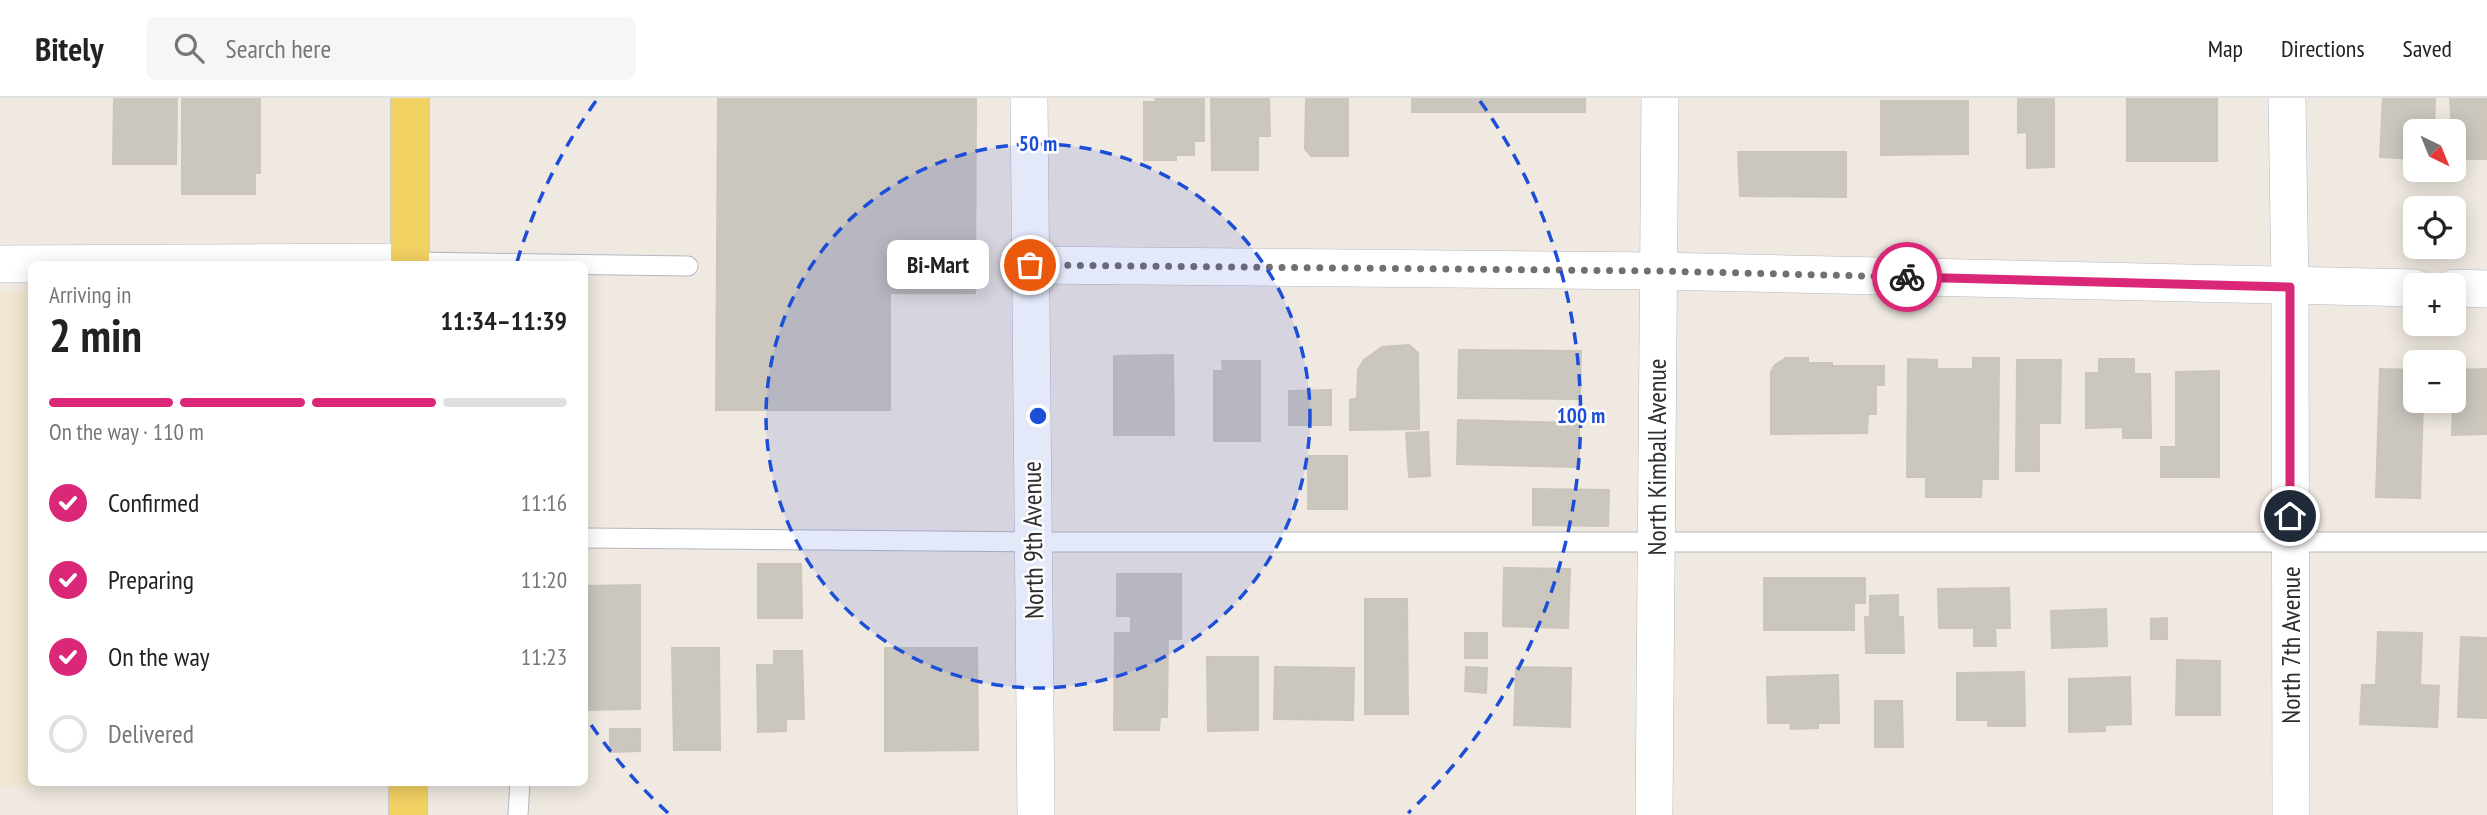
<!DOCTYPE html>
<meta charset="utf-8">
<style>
:root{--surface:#fff;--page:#f6f6f6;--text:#222;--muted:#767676;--line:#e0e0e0;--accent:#db2777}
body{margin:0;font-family:"PT Sans Narrow",sans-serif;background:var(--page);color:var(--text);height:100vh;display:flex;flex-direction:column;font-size:26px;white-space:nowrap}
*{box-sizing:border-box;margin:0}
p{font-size:23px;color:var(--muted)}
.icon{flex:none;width:38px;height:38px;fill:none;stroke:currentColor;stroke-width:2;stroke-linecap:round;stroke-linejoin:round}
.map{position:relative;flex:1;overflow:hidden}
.sheet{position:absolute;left:28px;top:163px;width:560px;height:525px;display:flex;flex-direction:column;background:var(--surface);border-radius:10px;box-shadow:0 4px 18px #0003}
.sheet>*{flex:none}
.needle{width:46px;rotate:137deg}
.buttons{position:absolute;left:2403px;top:21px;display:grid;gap:14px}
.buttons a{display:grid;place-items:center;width:63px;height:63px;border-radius:10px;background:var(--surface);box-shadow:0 4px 18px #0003;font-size:35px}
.pin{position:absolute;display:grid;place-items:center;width:60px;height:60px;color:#fff;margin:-30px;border:4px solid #fff;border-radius:50%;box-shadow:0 2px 7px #0007}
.courier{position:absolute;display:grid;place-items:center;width:70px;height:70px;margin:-35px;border:5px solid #db2777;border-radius:50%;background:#fff;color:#222;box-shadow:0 2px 9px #0007}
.bubble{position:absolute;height:49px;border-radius:10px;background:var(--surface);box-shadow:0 4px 18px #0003;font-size:23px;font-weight:800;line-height:49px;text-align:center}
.head em{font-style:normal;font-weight:800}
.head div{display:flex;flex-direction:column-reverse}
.head{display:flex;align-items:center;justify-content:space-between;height:119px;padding:0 21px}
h1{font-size:46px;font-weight:800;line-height:52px}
.bar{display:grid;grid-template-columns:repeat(4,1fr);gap:10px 7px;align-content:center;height:84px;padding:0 21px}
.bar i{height:9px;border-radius:5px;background:var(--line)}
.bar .selected{background:var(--accent)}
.bar p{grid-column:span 4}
ol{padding:0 21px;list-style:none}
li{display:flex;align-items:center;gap:21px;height:77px}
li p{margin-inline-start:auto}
li .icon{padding:7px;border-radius:50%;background:var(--accent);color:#fff;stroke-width:4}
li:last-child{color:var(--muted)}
li i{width:38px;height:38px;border:4px solid var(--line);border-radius:50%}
header{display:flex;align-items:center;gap:42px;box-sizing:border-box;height:98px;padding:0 35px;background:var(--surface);border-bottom:2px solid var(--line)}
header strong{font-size:33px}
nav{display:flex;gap:38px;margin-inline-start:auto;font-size:24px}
.search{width:490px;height:63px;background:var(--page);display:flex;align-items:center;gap:18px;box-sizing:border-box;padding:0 24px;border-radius:10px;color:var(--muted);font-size:26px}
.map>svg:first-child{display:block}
.education{fill:#f0e6d1}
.building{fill:#cbc7bf;stroke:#cbc5ba;stroke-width:2}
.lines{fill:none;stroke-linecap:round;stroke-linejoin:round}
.service-casing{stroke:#b4b7c1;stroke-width:21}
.minor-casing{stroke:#b4b7c1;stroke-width:38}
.primary-casing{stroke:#c9c9c9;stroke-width:40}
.service{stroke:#fff;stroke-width:19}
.minor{stroke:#fff;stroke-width:37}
.primary{stroke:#f2d163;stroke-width:38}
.done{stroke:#726f6d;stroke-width:7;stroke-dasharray:0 12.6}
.route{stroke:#db2777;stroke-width:9}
.ring{fill:none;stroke:#1d4ed8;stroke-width:3.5;stroke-dasharray:12 9}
.labels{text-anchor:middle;stroke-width:5;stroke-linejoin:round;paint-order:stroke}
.street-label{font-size:26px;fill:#2e2e2e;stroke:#fff}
.centre{fill:#1d4ed8;stroke:#fff;stroke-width:3.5}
.ring-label{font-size:21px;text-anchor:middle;font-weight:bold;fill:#1d4ed8;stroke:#fff;stroke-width:5;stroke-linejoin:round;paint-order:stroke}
</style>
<header>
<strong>Bitely</strong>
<div class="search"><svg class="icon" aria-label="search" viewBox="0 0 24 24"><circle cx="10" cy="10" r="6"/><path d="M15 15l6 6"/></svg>Search here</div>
<nav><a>Map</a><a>Directions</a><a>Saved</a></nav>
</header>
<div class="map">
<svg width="2487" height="717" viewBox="0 0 2487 717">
<rect width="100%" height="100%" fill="#efe9e1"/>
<polygon class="education" points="0,194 31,194 32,684 54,684 54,689 0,688"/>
<g class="building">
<polygon points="114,0 177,0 176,66 113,66"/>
<polygon points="182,0 260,0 260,75 255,75 255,96 182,96"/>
<polygon points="718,0 976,0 975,195 890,195 890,312 716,312"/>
<polygon points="1155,0 1204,0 1204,43 1194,43 1194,57 1176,57 1176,62 1144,62 1144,4 1156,4"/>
<polygon points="1211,0 1269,0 1270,38 1258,38 1258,72 1212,72"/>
<polygon points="1306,0 1348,0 1348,58 1311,58 1305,51"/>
<rect x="1412" y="0" width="173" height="14"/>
<polygon points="2018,0 2054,0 2054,69 2027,70 2027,34 2018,35"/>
<rect x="2127" y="0" width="90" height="63"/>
<polygon points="2383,0 2435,0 2434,33 2415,33 2415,61 2380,59"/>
<polygon points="2450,0 2487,0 2487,61 2454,61"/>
<polygon points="1881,3 1968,3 1968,56 1881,57"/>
<polygon points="1738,54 1846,54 1846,99 1740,98"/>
<polygon points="1409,247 1418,255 1419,331 1350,332 1350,302 1357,300 1358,272 1364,262 1382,249"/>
<polygon points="1459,252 1581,253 1580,301 1458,300"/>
<polygon points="1173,257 1174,337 1114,337 1114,258"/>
<polygon points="1786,260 1808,260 1808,265 1832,265 1832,268 1884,268 1884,287 1876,287 1876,316 1868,316 1867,335 1771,336 1771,274 1775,267"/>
<polygon points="1973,260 1999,260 1998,381 1982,381 1981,399 1926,399 1926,379 1907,379 1908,261 1937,262 1937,271 1973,271"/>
<polygon points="2099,261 2134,261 2134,276 2150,276 2151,340 2123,340 2123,329 2086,330 2086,275 2099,275"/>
<polygon points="2017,262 2061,262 2060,325 2039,325 2039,373 2016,373"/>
<polygon points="1222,263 1260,263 1260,343 1214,343 1214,273 1223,273"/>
<polygon points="2380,271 2415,272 2415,303 2423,303 2420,400 2376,399"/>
<polygon points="2487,271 2487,336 2452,337 2454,272"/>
<polygon points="2219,273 2219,379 2161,379 2161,349 2176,349 2176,274"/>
<polygon points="1331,292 1331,327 1289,327 1289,293"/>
<polygon points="1458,322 1579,325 1579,369 1457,366"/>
<polygon points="1428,334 1430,378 1409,379 1406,335"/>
<rect x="1308" y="358" width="39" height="53"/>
<polygon points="1533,391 1609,392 1608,428 1533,427"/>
<polygon points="758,466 801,466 802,520 758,520"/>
<polygon points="1504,470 1570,471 1568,530 1503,528"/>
<polygon points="1117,476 1181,476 1181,541 1168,541 1167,619 1160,619 1159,632 1114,632 1115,535 1131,535 1131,518 1117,518"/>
<polygon points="1764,480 1865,480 1865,505 1854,505 1854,532 1764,532"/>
<polygon points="640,487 640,611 584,612 584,488"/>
<polygon points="2009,490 2010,530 1995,530 1996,548 1974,548 1974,530 1939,530 1938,491"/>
<polygon points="1898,497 1898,519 1903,519 1904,555 1866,555 1865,519 1870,519 1870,498"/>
<polygon points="1365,501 1407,501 1408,616 1365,616"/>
<polygon points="2106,511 2107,548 2052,550 2051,513"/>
<polygon points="2167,520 2167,541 2151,541 2151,521"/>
<polygon points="2378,534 2422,535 2420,587 2439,588 2437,629 2360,626 2362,587 2376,587"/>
<rect x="1465" y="535" width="22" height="25"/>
<polygon points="2461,539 2487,540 2487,620 2458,619"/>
<polygon points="672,550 719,550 720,652 674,652"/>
<polygon points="885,550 977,550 978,652 885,653"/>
<polygon points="774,553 802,553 804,621 786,621 786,633 758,634 757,567 774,567"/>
<polygon points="1207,559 1258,559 1258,632 1208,633"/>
<polygon points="2177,562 2220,563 2220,617 2176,617"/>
<polygon points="1275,569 1354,570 1353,622 1274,621"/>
<polygon points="1466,569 1487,570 1486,595 1465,593"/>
<polygon points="1516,569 1571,570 1570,629 1514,627"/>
<polygon points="2024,574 2025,628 1988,628 1988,622 1957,622 1957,575"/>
<polygon points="1838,577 1839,625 1818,625 1818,630 1791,631 1790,625 1768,625 1767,579"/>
<polygon points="2130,579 2131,626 2105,627 2105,633 2069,634 2069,581"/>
<polygon points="1875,603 1902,603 1903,649 1875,649"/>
<polygon points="610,631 640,631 640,653 610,654"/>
</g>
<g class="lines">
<g class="service-casing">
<g id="service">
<polyline points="410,164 688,168"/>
<polyline points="584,440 1034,444 2487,444"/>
<polyline points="518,717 520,684"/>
</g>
</g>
<g class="minor-casing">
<g id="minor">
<polyline points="1029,0 1036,717"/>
<polyline points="2287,0 2290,189 2291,717"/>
<polyline points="0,166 410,164"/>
<polyline points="1030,167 1659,173 2415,190"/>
<polyline points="2454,190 2487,191"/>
<polyline points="1654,717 1660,0"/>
</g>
</g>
<g class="primary-casing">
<g id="primary">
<polyline points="410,0 410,166"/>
<polyline points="408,684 408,717"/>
</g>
</g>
<use href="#service" class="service"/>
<use href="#minor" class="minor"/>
<use href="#primary" class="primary"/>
</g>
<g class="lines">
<polyline class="done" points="1030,167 1659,173 1907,179"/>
<polyline class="route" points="1907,179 2290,189 2290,418"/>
</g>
<circle cx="1038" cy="318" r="272" fill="#1d4ed8" fill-opacity=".12"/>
<g class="ring">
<circle cx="1038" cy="318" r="272"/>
<path d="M668 715A543 543 0 0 1 585 618M517 164A543 543 0 0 1 596 3M1480 3A543 543 0 0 1 1408 715"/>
</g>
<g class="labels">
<g class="street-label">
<text transform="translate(1657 359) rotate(-90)" y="9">North Kimball Avenue</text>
<text transform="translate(1033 442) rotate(-91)" y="9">North 9th Avenue</text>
<text transform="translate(2291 547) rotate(-90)" y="9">North 7th Avenue</text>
</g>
</g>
<circle cx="1038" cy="318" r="10" class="centre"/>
<g class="ring-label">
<text x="1038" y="53">50 m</text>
<text x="1581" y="325">100 m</text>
</g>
</svg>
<div class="buttons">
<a><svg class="needle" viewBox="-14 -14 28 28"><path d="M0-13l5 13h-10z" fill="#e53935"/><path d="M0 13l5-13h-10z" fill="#767676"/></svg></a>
<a><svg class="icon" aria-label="locate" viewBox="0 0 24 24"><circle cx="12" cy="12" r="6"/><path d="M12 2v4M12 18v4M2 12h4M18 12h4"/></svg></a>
<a>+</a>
<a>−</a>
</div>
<div class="pin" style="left:1030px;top:167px;background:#ea580c"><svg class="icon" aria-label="bag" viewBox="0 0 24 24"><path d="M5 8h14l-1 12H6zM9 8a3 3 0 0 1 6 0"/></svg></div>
<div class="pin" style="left:2290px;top:418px;background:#1f2937"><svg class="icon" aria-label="home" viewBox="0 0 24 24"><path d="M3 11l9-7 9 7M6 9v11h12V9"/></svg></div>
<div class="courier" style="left:1907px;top:179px"><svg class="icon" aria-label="bike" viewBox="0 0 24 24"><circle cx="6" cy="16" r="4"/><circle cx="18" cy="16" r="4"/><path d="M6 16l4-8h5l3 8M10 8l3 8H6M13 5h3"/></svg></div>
<div class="bubble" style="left:887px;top:142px;width:102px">Bi-Mart</div>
<section class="sheet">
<div class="head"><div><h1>2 min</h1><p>Arriving in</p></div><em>11:34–11:39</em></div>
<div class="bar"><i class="selected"></i><i class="selected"></i><i class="selected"></i><i></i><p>On the way · 110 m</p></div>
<ol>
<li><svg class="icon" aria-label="check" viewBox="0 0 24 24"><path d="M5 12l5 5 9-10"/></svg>Confirmed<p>11:16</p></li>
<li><svg class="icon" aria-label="check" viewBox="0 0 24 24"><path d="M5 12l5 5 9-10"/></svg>Preparing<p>11:20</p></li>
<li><svg class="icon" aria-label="check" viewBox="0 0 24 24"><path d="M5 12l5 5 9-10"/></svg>On the way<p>11:23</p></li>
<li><i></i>Delivered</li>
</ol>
</section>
</div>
